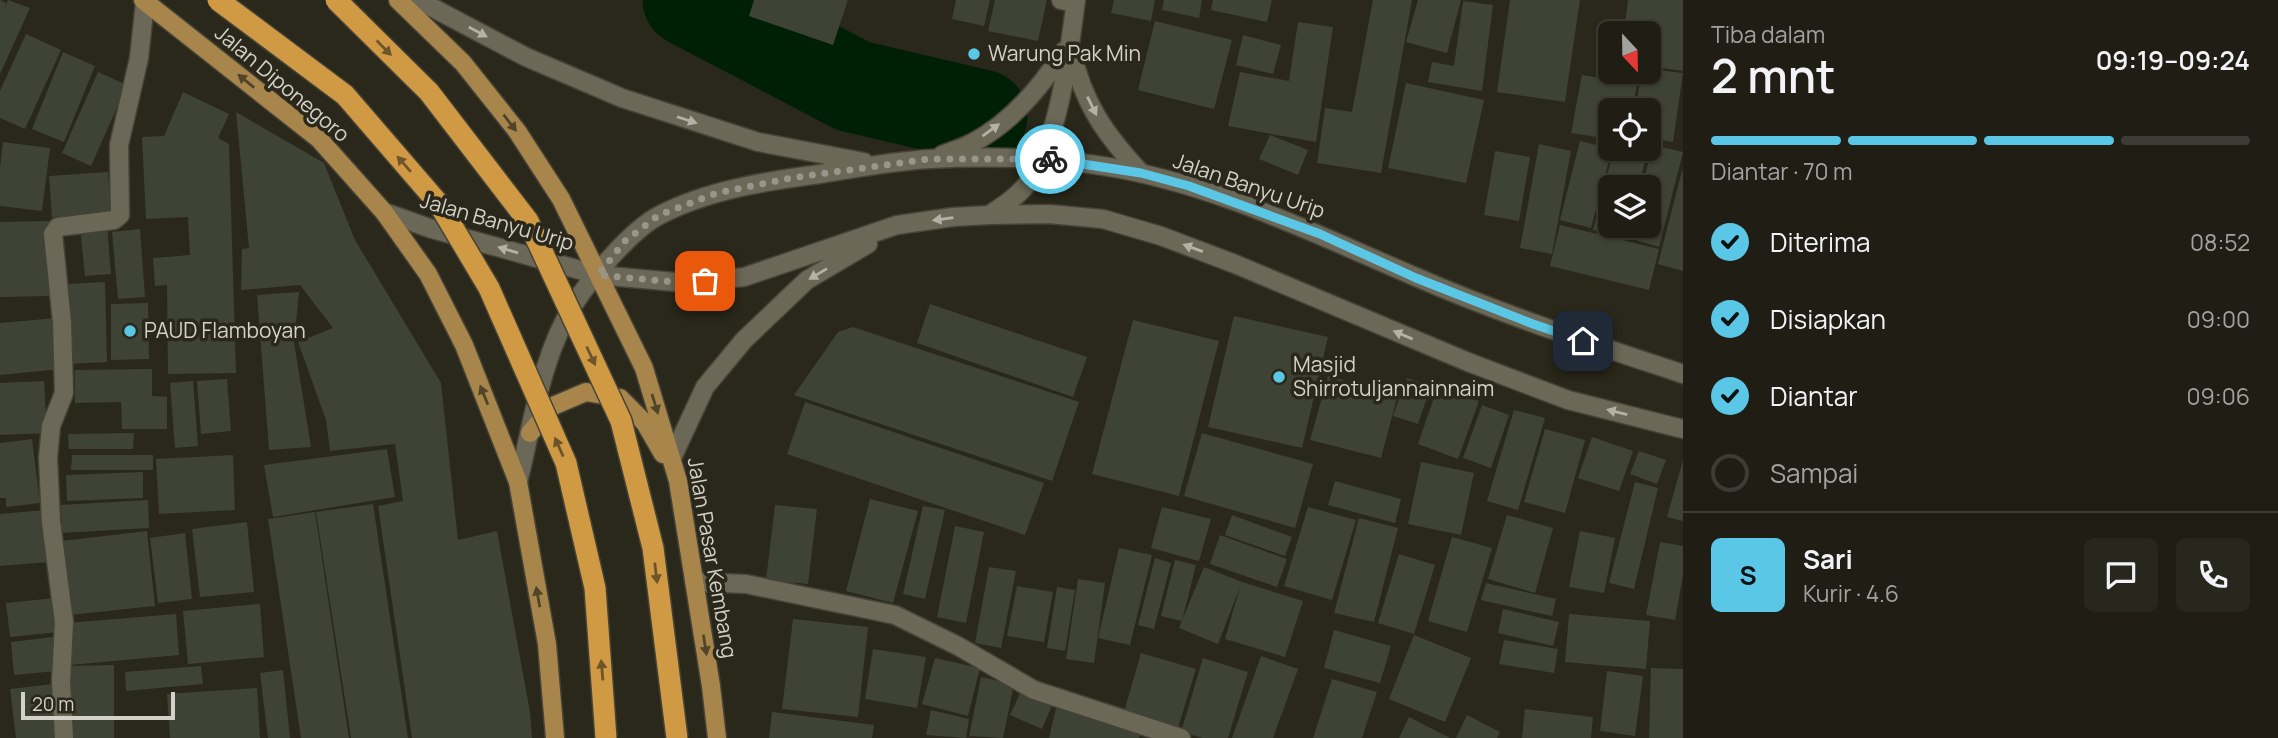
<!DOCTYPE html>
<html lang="id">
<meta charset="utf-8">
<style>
:root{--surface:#201e14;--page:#28271d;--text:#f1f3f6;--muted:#a2a2a0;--line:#3d3c34;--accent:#5bc7e7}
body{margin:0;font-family:Manrope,sans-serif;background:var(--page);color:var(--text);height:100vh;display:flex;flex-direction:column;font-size:26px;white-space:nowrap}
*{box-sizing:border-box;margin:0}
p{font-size:23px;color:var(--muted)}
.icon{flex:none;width:38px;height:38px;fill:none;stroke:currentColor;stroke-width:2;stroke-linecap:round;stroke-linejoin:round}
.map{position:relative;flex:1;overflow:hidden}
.panel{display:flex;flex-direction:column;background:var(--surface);width:595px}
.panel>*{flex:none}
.needle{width:46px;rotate:158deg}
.tools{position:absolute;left:1598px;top:21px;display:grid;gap:14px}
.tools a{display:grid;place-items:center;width:63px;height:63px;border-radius:10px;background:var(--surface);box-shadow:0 2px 5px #0004,0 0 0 2px var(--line);font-size:35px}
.scale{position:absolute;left:21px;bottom:18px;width:154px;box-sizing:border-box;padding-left:7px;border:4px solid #d3d1c8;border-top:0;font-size:19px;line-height:24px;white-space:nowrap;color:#d3d1c8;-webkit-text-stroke:5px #2a281a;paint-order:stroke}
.pin{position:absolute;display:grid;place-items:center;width:60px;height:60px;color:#fff;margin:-30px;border-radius:14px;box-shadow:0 4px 10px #0006}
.courier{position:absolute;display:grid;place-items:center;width:70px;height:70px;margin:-35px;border:5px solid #5bc7e7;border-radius:50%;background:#fff;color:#222;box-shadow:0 2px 9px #0007}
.overview em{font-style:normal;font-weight:600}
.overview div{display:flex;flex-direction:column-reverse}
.overview{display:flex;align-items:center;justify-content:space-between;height:119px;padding:0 28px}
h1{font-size:46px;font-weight:600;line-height:52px}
.bar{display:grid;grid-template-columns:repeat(4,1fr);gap:10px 7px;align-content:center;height:84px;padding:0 28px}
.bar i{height:9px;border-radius:5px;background:var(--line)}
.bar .selected{background:var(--accent)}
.bar p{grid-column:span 4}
.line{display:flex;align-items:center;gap:18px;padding:0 28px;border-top:2px solid var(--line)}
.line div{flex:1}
.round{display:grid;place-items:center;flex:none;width:74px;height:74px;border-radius:10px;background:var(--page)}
ol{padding:0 28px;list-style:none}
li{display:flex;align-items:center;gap:21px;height:77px}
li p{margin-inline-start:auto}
li .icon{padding:7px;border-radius:50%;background:var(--accent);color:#111;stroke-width:4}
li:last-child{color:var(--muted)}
li i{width:38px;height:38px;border:4px solid var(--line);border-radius:50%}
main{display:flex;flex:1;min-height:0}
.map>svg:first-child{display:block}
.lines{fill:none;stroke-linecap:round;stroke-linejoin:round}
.river{stroke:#002005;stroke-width:93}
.building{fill:#3e4335}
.street-casing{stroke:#454337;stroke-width:21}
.secondary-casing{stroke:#454337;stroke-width:21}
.primary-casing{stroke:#454337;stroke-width:21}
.street{stroke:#6b6858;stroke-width:18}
.secondary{stroke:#6b6858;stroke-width:18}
.primary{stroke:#a8854b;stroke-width:18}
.highway-bridge-casing{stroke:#454337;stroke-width:24;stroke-linecap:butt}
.highway-bridge{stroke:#d09943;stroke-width:21}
.oneway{fill:#b4b2a6}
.oneway2{fill:#6c552a}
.oneway3{fill:#504429}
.done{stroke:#98968b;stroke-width:7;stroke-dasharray:0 12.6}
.route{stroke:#5bc7e7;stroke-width:9}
.poi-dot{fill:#5bc7e7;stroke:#2a281a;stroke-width:2.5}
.labels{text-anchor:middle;stroke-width:7;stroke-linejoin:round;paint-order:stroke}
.poi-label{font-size:21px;fill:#d3d1c8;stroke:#2a281a;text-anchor:start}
.street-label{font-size:21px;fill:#d3d1c8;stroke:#2a281a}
</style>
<main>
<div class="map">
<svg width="1683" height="738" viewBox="0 0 1683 738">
<rect width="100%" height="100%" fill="#2a281a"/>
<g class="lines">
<polyline class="river" points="689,0 853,86 981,116"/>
</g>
<g class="building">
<polygon points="0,0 6,3 3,11 8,0 30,8 0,74"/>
<polygon points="754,0 848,0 833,45 749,16"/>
<polygon points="956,0 990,0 984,26 952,19"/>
<polygon points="995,0 1047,0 1038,41 988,31"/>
<polygon points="1114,0 1155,0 1151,21 1111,13"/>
<polygon points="1164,0 1202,0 1199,18 1162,10"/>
<polygon points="1213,0 1272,0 1267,22 1211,10"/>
<polygon points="1373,0 1412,0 1381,173 1317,163 1325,108 1352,112"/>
<polygon points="1418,0 1461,0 1447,53 1406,42"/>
<polygon points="1510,0 1580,0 1565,102 1497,92"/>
<polygon points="1628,0 1683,0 1683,71 1648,66 1648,33 1624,33"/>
<polygon points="1463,1 1493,5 1482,91 1428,82 1432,62 1454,66"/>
<polygon points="1155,21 1232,40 1214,109 1138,90"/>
<polygon points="1298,22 1333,27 1316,142 1228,126 1240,72 1289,81"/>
<polygon points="26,34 61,50 25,129 0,118 0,91"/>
<polygon points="1243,35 1281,45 1273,74 1236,65"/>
<polygon points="63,52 95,66 64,142 32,129"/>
<polygon points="1648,69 1683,73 1673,142 1648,138 1648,110 1636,110 1641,72 1648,72"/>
<polygon points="98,72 127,85 91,166 62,153"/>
<polygon points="1582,75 1637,84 1632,110 1610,110 1610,139 1571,133"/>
<polygon points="1406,83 1484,100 1466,183 1388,168"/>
<polygon points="183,92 229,114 218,138 229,144 236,373 168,374 167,285 155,286 153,258 190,255 188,217 146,219 142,137 164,136"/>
<polygon points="236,112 324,163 355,240 441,383 458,540 497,531 530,712 532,738 412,738 378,506 403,501 395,444 330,451 326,420 298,342 333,328 300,285 241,290 242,249 249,248"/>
<polygon points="1270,135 1308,150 1298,175 1259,159"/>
<polygon points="1580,141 1612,149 1591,228 1560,220"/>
<polygon points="3,142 50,148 42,211 0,206 0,167"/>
<polygon points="1539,144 1571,151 1552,254 1520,248"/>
<polygon points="1653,145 1683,152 1659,247 1629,238 1632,226 1648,226 1648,187 1642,187"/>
<polygon points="1614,149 1627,149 1647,154 1638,187 1610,187 1610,226 1629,226 1626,238 1593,230"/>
<polygon points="1495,151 1530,157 1519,221 1484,215"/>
<polygon points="1682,171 1683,171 1683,271 1658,264"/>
<polygon points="108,172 111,213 52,217 49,176"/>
<polygon points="49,221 51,296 0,297 0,222"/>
<polygon points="107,225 111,274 85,276 80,227"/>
<polygon points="1560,225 1659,249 1649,290 1550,266"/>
<polygon points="140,229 145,297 118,299 112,232"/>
<polygon points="105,282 107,362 70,364 68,284"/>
<polygon points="299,292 294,342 311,447 269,450 257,295"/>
<polygon points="148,303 149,359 111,360 111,304"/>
<polygon points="930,304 1087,357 1073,397 917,343"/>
<polygon points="1234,316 1328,337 1302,448 1208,427"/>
<polygon points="56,318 61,369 0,375 0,323"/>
<polygon points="1133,320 1219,341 1179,496 1092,474"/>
<polygon points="853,327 1079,402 1052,481 794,395 838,332"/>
<polygon points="152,369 152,396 167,397 167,429 122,429 121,402 75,403 75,370"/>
<polygon points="1328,376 1398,394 1381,458 1310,440"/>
<polygon points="1407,378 1431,386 1418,424 1393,416"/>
<polygon points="227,379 231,431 201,434 197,381"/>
<polygon points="44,381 47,433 0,435 0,383"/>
<polygon points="193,381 198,446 175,448 170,383"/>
<polygon points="1438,386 1479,401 1458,459 1418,444"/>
<polygon points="805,402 1044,483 1025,535 787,454"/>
<polygon points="1482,405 1509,415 1491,468 1463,458"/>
<polygon points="1514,410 1545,418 1518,510 1487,501"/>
<polygon points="1545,429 1585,440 1565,513 1524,502"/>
<polygon points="134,433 133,449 69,449 68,434"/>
<polygon points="1202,433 1313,464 1295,528 1184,496"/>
<polygon points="1592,437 1633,451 1619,491 1578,478"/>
<polygon points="32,439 40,503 6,507 6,498 0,498 0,443"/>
<polygon points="387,449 395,497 273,517 264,465"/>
<polygon points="1639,451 1666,460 1657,484 1630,474"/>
<polygon points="72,455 153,455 153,470 71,470"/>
<polygon points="233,455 235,510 159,514 156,459"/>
<polygon points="1683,460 1683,521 1667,517"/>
<polygon points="1421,462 1474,473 1461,535 1408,524"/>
<polygon points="143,472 143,498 67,501 66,475"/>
<polygon points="1335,481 1401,499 1395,523 1328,505"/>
<polygon points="1635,482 1658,488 1634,589 1609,583"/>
<polygon points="870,499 918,511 893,603 846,591"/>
<polygon points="148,500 149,528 62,533 61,505"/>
<polygon points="373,504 408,738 351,738 316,512"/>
<polygon points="775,505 817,509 808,584 766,580"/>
<polygon points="923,506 945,510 925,599 903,594"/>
<polygon points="1162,507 1211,519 1199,561 1151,548"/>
<polygon points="1308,507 1356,520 1332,600 1284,586"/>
<polygon points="45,510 49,562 0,566 0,514"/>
<polygon points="315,512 349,738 301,738 268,519"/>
<polygon points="1232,515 1292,537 1285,556 1225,535"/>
<polygon points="1507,515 1553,528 1535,593 1488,579"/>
<polygon points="1359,518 1398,528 1374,622 1334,613"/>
<polygon points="247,522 254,592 200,597 192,529"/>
<polygon points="955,526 984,532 966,623 937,617"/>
<polygon points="147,531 155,606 69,615 61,541"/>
<polygon points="1580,531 1615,538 1604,593 1569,587"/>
<polygon points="185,533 192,599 158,603 150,538"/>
<polygon points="1220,535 1287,559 1277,587 1210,564"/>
<polygon points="1452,537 1492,548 1467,632 1428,621"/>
<polygon points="1660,542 1683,546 1683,575 1675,620 1646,615"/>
<polygon points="1119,548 1152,555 1130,645 1098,638"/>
<polygon points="1399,554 1435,565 1414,634 1378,623"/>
<polygon points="1155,558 1171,563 1154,629 1138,625"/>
<polygon points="1175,560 1196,565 1182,621 1161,616"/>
<polygon points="989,567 1016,571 1001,648 975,643"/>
<polygon points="1204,567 1242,582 1303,601 1285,657 1225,639 1240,587 1218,644 1179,628"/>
<polygon points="1078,579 1105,583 1094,663 1066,659"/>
<polygon points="1486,583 1556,599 1552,616 1481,600"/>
<polygon points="1017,586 1053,592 1044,642 1007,636"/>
<polygon points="1057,587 1075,590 1065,651 1047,648"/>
<polygon points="55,598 59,632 10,637 6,603"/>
<polygon points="260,604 264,657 188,664 183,611"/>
<polygon points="1503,609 1559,622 1553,646 1498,633"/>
<polygon points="176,614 179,655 70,665 67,623"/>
<polygon points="1569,614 1650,621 1646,669 1565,662"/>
<polygon points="793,619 868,627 858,717 782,709"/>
<polygon points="1334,630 1391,646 1380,683 1324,668"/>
<polygon points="1414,635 1471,658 1445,722 1389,699"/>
<polygon points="53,637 57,671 14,675 11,642"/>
<polygon points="1504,640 1558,649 1554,673 1499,664"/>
<polygon points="873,649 926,657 917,708 865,699"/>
<polygon points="1141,653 1196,669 1178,728 1124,712"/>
<polygon points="1261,656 1298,669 1273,738 1232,738"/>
<polygon points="935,658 980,668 968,716 922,704"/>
<polygon points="1203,658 1248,672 1228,738 1203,738 1181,732"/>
<polygon points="114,665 114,738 69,738 68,666"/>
<polygon points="201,666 203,684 126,691 125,672"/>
<polygon points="1651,668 1683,669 1683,738 1649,738"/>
<polygon points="283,670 290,738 268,738 260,673"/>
<polygon points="1607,671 1643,676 1635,736 1600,731"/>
<polygon points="981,677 1014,684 1003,738 969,736"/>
<polygon points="1332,679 1377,692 1362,738 1313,738"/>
<polygon points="54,684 60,738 16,738 10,689"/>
<polygon points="257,688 260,738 170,738 167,694"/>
<polygon points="1022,689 1053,703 1042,729 1010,715"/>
<polygon points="1057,704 1140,731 1139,738 1049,738"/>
<polygon points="1525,709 1593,717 1591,738 1522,738"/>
<polygon points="931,710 969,719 966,738 926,735"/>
<polygon points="772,712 874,725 872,738 769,738"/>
<polygon points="1467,715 1500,732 1497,738 1456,738"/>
<polygon points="1409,717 1450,738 1399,738"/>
</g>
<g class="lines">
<g class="street-casing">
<g id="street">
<polyline points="1061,0 1075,3"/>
<polyline points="694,582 746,584 895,615 958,646 1034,690 1181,738"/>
<polyline points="64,738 61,682 64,622 51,522 48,458 51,426 64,393 62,322 53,234 58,227 114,220 120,215 119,145 139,58 145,2"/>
</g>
</g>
<g class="secondary-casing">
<g id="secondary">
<polyline points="418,0 526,57 622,98 758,142 864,162"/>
<path d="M1071,49C1083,103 1104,133 1141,173"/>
<path d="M942,155C952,151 963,148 972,143C1011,123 1041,87 1064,51"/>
<polyline points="384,212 432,229 598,275 686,283 744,277 897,225 953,217 989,215 1049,214 1103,219 1161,236 1235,264 1468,362 1568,400 1683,429"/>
<path d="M989,215C1003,206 1017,197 1027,184C1059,144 1069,51 1076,0"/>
<polyline points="672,458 705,387 744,340 807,280 868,244"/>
<path d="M518,482C533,423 541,356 574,304C591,278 632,229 660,215C708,190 767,181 820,174C857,168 894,161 930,159C988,156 1047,157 1103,166C1213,183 1315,234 1416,277C1503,315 1593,344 1683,374"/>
</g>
</g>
<g class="primary-casing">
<g id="primary">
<polyline points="143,0 319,139 384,212 428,274 464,345 518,482 547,644 555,738"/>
<polyline points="398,0 463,63 517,131 561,199 644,368 678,481 711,686 717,738"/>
<polyline points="530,433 553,406 586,392 620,398 645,423 663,454"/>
</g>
</g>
<use href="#street" class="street"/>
<use href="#secondary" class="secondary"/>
<use href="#primary" class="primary"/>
<g class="highway-bridge-casing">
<g id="highway-bridge">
<polyline points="218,0 345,95 439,204 489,288 566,463 595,588 606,738"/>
<polyline points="336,0 429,92 528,221 621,421 653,548 677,738"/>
</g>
</g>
<use href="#highway-bridge" class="highway-bridge"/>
</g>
<defs><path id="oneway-solid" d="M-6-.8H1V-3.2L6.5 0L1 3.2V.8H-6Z" transform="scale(1.75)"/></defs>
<g class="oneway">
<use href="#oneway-solid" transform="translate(478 32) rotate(28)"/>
<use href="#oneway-solid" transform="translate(1092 106) rotate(64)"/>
<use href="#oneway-solid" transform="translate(687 120) rotate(18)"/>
<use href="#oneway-solid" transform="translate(991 130) rotate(-36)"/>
<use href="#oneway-solid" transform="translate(943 219) rotate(172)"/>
<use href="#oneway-solid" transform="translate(1193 248) rotate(-160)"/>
<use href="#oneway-solid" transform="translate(508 250) rotate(-164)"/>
<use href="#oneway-solid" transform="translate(818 274) rotate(149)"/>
<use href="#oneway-solid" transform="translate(1403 335) rotate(-157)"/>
<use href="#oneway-solid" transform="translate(1617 412) rotate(-166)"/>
</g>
<g class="oneway2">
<use href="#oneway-solid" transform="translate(384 48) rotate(45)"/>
<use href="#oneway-solid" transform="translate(404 164) rotate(-131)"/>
<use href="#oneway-solid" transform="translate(591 356) rotate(65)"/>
<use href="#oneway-solid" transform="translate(559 447) rotate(-114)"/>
<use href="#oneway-solid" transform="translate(656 573) rotate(83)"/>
<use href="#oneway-solid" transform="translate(602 670) rotate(-95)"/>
</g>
<g class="oneway3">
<use href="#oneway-solid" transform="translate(246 81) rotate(-141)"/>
<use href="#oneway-solid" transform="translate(510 123) rotate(52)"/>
<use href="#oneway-solid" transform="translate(484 395) rotate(-112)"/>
<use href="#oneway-solid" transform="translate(655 404) rotate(73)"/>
<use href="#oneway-solid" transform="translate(538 597) rotate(-100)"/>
<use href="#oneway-solid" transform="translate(705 645) rotate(81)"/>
</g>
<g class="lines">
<polyline class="done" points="705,281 686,283 598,275 625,241 659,215 717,193 791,178 929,159 1050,159"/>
<polyline class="route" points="1050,159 1141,173 1189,186 1320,234 1416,278 1533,324 1583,341"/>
</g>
<g class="poi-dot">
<circle cx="974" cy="54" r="7"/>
<circle cx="130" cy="331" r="7"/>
<circle cx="1279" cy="377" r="7"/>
</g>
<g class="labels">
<g class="poi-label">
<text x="988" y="61">Warung Pak Min</text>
<text x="144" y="338">PAUD Flamboyan</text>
<text x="1293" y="372">Masjid<tspan x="1293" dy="24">Shirrotuljannainnaim</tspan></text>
</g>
<g class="street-label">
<text transform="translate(282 84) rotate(40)" y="7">Jalan Diponegoro</text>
<text transform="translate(1249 186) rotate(19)" y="7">Jalan Banyu Urip</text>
<text transform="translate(497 222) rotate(16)" y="7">Jalan Banyu Urip</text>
<text transform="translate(712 558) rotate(80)" y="7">Jalan Pasar Kembang</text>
</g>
</g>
</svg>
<div class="tools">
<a><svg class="needle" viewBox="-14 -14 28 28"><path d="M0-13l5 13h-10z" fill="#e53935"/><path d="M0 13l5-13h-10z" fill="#a2a2a0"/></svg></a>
<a><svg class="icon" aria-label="locate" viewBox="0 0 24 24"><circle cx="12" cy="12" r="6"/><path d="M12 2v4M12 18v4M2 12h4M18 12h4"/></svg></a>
<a><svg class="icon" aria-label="layers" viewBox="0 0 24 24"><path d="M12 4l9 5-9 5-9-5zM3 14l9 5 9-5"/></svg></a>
</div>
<div class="scale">20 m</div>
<div class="pin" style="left:705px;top:281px;background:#ea580c"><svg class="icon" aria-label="bag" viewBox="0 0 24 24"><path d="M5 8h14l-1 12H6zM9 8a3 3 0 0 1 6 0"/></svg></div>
<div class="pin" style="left:1583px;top:341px;background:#1f2937"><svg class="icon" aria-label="home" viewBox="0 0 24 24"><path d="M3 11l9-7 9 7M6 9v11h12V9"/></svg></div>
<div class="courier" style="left:1050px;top:159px"><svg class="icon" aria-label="bike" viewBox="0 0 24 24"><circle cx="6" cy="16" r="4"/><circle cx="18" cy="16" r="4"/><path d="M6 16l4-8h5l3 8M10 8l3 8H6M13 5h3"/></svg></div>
</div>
<section class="panel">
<div class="overview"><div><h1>2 mnt</h1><p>Tiba dalam</p></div><em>09:19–09:24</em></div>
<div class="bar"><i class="selected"></i><i class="selected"></i><i class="selected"></i><i></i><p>Diantar · 70 m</p></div>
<ol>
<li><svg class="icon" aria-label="check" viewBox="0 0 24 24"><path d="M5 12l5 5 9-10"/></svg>Diterima<p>08:52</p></li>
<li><svg class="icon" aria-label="check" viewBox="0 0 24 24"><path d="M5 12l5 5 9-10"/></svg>Disiapkan<p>09:00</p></li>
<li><svg class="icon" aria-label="check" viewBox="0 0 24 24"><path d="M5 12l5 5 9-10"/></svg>Diantar<p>09:06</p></li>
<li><i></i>Sampai</li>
</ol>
<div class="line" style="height:126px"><b class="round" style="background:var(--accent);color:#111">S</b><div><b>Sari</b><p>Kurir · 4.6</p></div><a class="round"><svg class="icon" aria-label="chat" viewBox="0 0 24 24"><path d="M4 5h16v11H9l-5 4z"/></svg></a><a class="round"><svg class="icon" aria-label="phone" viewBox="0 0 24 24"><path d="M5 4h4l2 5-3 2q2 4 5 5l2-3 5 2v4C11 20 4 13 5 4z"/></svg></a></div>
</section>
</main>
